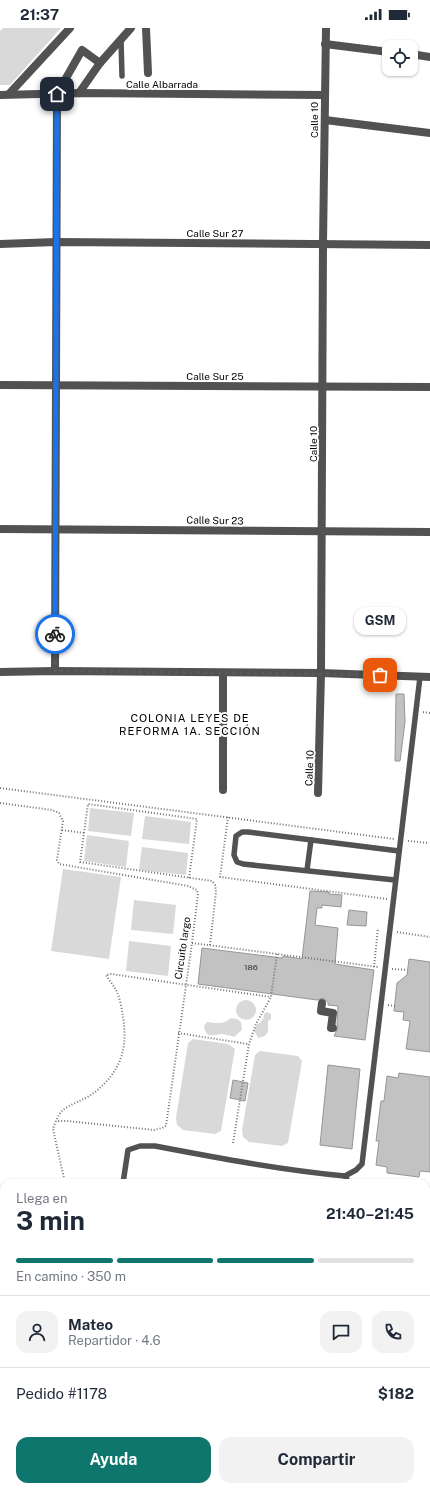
<!DOCTYPE html>
<html lang="es">
<meta charset="utf-8">
<style>
:root{--surface:#fff;--page:#f2f2f3;--text:#1f2937;--muted:#747a83;--line:#e0e1e3;--accent:#0f766e}
body{margin:0;font-family:"Public Sans",sans-serif;background:var(--page);color:var(--text);height:100vh;display:flex;flex-direction:column;font-size:15px;white-space:nowrap}
*{box-sizing:border-box;margin:0}
p{font-size:13px;color:var(--muted)}
.icon{flex:none;width:22px;height:22px;fill:none;stroke:currentColor;stroke-width:2;stroke-linecap:round;stroke-linejoin:round}
.map{position:relative;flex:1;overflow:hidden}
.panel{position:absolute;left:0px;top:1151px;width:430px;height:312px;display:flex;flex-direction:column;background:var(--surface);border-radius:12px 12px 0 0;box-shadow:0 1px 3px #0004}
.panel>*{flex:none}
.controls{position:absolute;left:382px;top:12px;display:grid;gap:8px}
.controls a{display:grid;place-items:center;width:36px;height:36px;border-radius:8px;background:var(--surface);box-shadow:0 1px 3px #0004;font-size:20px}
.pin{position:absolute;display:grid;place-items:center;width:34px;height:34px;color:#fff;margin:-17px;border-radius:8px;box-shadow:0 2px 6px #0006}
.courier{position:absolute;display:grid;place-items:center;width:40px;height:40px;margin:-20px;border:3px solid #1a73e8;border-radius:50%;background:#fff;color:#222;box-shadow:0 1px 5px #0007}
.bubble{position:absolute;height:28px;border-radius:12px;background:var(--surface);box-shadow:0 1px 3px #0004;font-size:13px;font-weight:700;line-height:28px;text-align:center}
.overview em{font-style:normal;font-weight:700}
.overview div{display:flex;flex-direction:column-reverse}
.overview{display:flex;align-items:center;justify-content:space-between;height:68px;padding:0 16px}
h1{font-size:26px;font-weight:700;line-height:30px}
.bar{display:grid;grid-template-columns:repeat(4,1fr);gap:6px 4px;align-content:center;height:48px;padding:0 16px}
.bar i{height:5px;border-radius:3px;background:var(--line)}
.bar .selected{background:var(--accent)}
.bar p{grid-column:span 4}
.line{display:flex;align-items:center;gap:10px;padding:0 16px;border-top:1px solid var(--line)}
.line div{flex:1}
.round{display:grid;place-items:center;flex:none;width:42px;height:42px;border-radius:12px;background:var(--page)}
.primary-button{display:flex;gap:8px;margin-top:auto;padding:8px 16px}
.primary-button a{flex:1;height:46px;border-radius:12px;background:var(--accent);color:#fff;font-size:16px;font-weight:700;line-height:46px;text-align:center}
.primary-button a+a{background:var(--page);color:var(--text)}
.status{display:flex;justify-content:space-between;align-items:center;height:28px;padding:0 20px;background:var(--surface);direction:ltr}
.status svg{height:11px;fill:currentColor}
.map>svg:first-child{display:block}
.green{fill:#d9d9d9}
.building{fill:#c2c2c2;stroke:#969696}
.lines{fill:none;stroke-linecap:round;stroke-linejoin:round}
.path{stroke:#747474;stroke-width:2;stroke-dasharray:1 2;stroke-linecap:butt}
.service{stroke:#525252;stroke-width:5.5}
.pedestrian{stroke:#525252;stroke-width:8}
.minor{stroke:#525252;stroke-width:8}
.secondary{stroke:#1f1f1f;stroke-width:8}
.done{stroke:#595959;stroke-width:4;stroke-dasharray:0 7.2}
.route{stroke:#1a73e8;stroke-width:5}
.labels{text-anchor:middle;stroke-width:4;stroke-linejoin:round;paint-order:stroke}
.number-label{font-size:8px;fill:#303030}
.street-label{font-size:10px;fill:#000;stroke:#fff}
.neighbourhood-label{font-size:11px;letter-spacing:1px;fill:#000;stroke:#fff}
</style>
<div class="status"><b>21:37</b><svg viewBox="0 0 49 12"><path d="M0 12V9h3v3zM5 12V6h3v6zM10 12V3h3v9zM15 12V0h3v12zM26 1h20v11H26zM47 4h2v5h-2z"/></svg></div>
<div class="map">
<svg width="430" height="1463" viewBox="0 0 430 1463">
<rect width="100%" height="100%" fill="#fff"/>
<g class="green">
<polygon points="3,0 61,0 10,57 0,57 0,3"/>
<polygon points="90,780 134,785 131,808 88,803"/>
<polygon points="145,788 191,794 189,816 142,811"/>
<polygon points="87,807 129,813 126,839 84,833"/>
<polygon points="142,819 188,825 186,847 139,842"/>
<polygon points="63,841 121,849 109,931 51,923"/>
<polygon points="134,872 176,877 173,906 131,902"/>
<polygon points="129,913 171,918 168,948 126,943"/>
<circle cx="246" cy="982" r="10"/>
<path d="M267,984L271,986V991L268,993C268,1004 270,1007 258,1010L254,1002C257,995 264,994 264,986Z"/>
<path d="M231,990L237,991L241,994L242,1002L234,1009C231,1008 225,1006 221,1006C212,1007 206,1011 204,998L207,994C217,995 223,997 231,990Z"/>
<polygon points="193,1011 228,1016 235,1021 221,1103 215,1106 183,1102 177,1097 176,1090 188,1015"/>
<polygon points="260,1023 298,1028 302,1033 288,1115 282,1118 249,1114 243,1109 242,1102 255,1027"/>
</g>
<g class="building">
<polygon points="396,666 404,666 405,694 400,733 395,733"/>
<polygon points="310,863 329,864 329,866 342,867 341,879 322,877 322,880 317,880 315,897 338,900 335,936 374,942 365,1012 334,1008 338,1000 337,996 338,978 328,977 328,974 323,970 317,972 198,956 202,920 282,930 283,928 302,931"/>
<polygon points="349,882 367,884 366,898 347,897"/>
<polygon points="409,931 430,934 430,1024 406,1021 410,993 403,992 404,984 394,983 397,955 407,947"/>
<polygon points="328,1037 360,1041 352,1121 320,1117"/>
<polygon points="399,1045 430,1049 430,1144 420,1143 419,1149 387,1145 387,1139 376,1137 379,1113 376,1113 381,1073 384,1073 387,1048 398,1050"/>
<polygon points="233,1052 248,1055 245,1073 230,1070"/>
</g>
<g class="lines">
<g class="path">
<polyline points="423,684 430,685"/>
<polyline points="0,760 394,811"/>
<polyline points="0,775 52,782 59,785 63,793 57,832 59,836 188,858 197,862 198,866 192,915 166,1098 162,1100 154,1102 67,1093 56,1093"/>
<polyline points="228,789 220,849 387,871"/>
<polyline points="62,802 84,805"/>
<polyline points="408,813 429,815"/>
<polyline points="189,850 197,791 88,776 80,834 212,853 215,857 216,864 210,917"/>
<polyline points="397,904 430,909"/>
<polyline points="192,915 378,939"/>
<polyline points="374,939 378,900"/>
<polyline points="392,941 407,942"/>
<polyline points="388,977 395,978"/>
<polyline points="178,1005 248,1016"/>
<polyline points="233,1115 249,1016 256,996 271,969 277,926"/>
<path d="M65,1155L53,1101C55,1095 58,1086 63,1082C72,1075 85,1072 95,1064C121,1043 128,1021 123,989C122,981 120,970 116,962C113,957 109,952 106,947L111,946L271,969"/>
<polyline points="0,1303 4,1302"/>
</g>
<g class="service">
<polyline points="121,12 122,48"/>
<polyline points="307,842 311,812"/>
<polyline points="395,852 243,836 237,834 234,827 236,808 242,804 248,804 399,823"/>
<polyline points="345,1148 356,1142 362,1136 420,649"/>
<path d="M123,1155L128,1122L140,1118H155C218,1130 281,1142 345,1148L349,1155"/>
<polyline points="426,1285 430,1285"/>
<polyline points="0,1391 4,1391"/>
<polyline points="103,1463 103,1459"/>
</g>
<polyline class="pedestrian" points="322,975 321,983 333,985 331,1000 333,1000"/>
<g class="minor">
<polyline points="146,0 148,45"/>
<polyline points="325,16 389,24"/>
<polyline points="411,26 430,29"/>
<polyline points="79,65 100,35 131,0"/>
<polyline points="9,66 70,0"/>
<polyline points="0,67 79,65 324,67"/>
<polyline points="325,92 430,105"/>
<polyline points="0,216 56,214 430,217"/>
<polyline points="0,357 430,359"/>
<polyline points="0,501 430,504"/>
<polyline points="55,643 57,66 82,22 100,35"/>
<polyline points="0,644 55,643 321,645 430,649"/>
<polyline points="223,645 223,762"/>
<polyline points="318,765 321,645 323,215 326,0"/>
<polyline points="226,1459 228,1463"/>
<polyline points="292,1459 292,1463"/>
<polyline points="145,1463 145,1459"/>
</g>
<g class="secondary">
<polyline points="426,1237 430,1237"/>
<polyline points="0,1325 4,1324"/>
<polyline points="0,1338 4,1337"/>
</g>
</g>
<g class="lines">
<polyline class="done" points="55,606 55,643 380,647"/>
<polyline class="route" points="55,606 57,66"/>
</g>
<g class="labels">
<g class="number-label">
<text x="251" y="942">186</text>
</g>
<g class="street-label">
<text x="162" y="60">Calle Albarrada</text>
<text transform="translate(314 92) rotate(-90)" y="4">Calle 10</text>
<text x="215" y="209">Calle Sur 27</text>
<text x="215" y="352">Calle Sur 25</text>
<text transform="translate(313 416) rotate(-90)" y="4">Calle 10</text>
<text transform="translate(215 492) rotate(1)" y="4">Calle Sur 23</text>
<text transform="translate(309 740) rotate(-88)" y="4">Calle 10</text>
<text transform="translate(182 920) rotate(-82)" y="4">Circuito largo</text>
</g>
<g class="neighbourhood-label">
<text x="190" y="694">COLONIA LEYES DE<tspan x="190" dy="13">REFORMA 1A. SECCIÓN</tspan></text>
</g>
</g>
</svg>
<div class="controls">
<a><svg class="icon" aria-label="locate" viewBox="0 0 24 24"><circle cx="12" cy="12" r="6"/><path d="M12 2v4M12 18v4M2 12h4M18 12h4"/></svg></a>
</div>
<div class="pin" style="left:380px;top:647px;background:#ea580c"><svg class="icon" aria-label="bag" viewBox="0 0 24 24"><path d="M5 8h14l-1 12H6zM9 8a3 3 0 0 1 6 0"/></svg></div>
<div class="pin" style="left:57px;top:66px;background:#1f2937"><svg class="icon" aria-label="home" viewBox="0 0 24 24"><path d="M3 11l9-7 9 7M6 9v11h12V9"/></svg></div>
<div class="courier" style="left:55px;top:606px"><svg class="icon" aria-label="bike" viewBox="0 0 24 24"><circle cx="6" cy="16" r="4"/><circle cx="18" cy="16" r="4"/><path d="M6 16l4-8h5l3 8M10 8l3 8H6M13 5h3"/></svg></div>
<div class="bubble" style="left:354px;top:579px;width:52px">GSM</div>
<section class="panel">
<div class="overview"><div><h1>3 min</h1><p>Llega en</p></div><em>21:40–21:45</em></div>
<div class="bar"><i class="selected"></i><i class="selected"></i><i class="selected"></i><i></i><p>En camino · 350 m</p></div>
<div class="line" style="height:72px"><a class="round"><svg class="icon" aria-label="person" viewBox="0 0 24 24"><circle cx="12" cy="8" r="4"/><path d="M4 21q1-7 8-7t8 7"/></svg></a><div><b>Mateo</b><p>Repartidor · 4.6</p></div><a class="round"><svg class="icon" aria-label="chat" viewBox="0 0 24 24"><path d="M4 5h16v11H9l-5 4z"/></svg></a><a class="round"><svg class="icon" aria-label="phone" viewBox="0 0 24 24"><path d="M5 4h4l2 5-3 2q2 4 5 5l2-3 5 2v4C11 20 4 13 5 4z"/></svg></a></div>
<div class="line" style="height:52px"><div>Pedido #1178</div><b>$182</b></div>
<div class="primary-button"><a>Ayuda</a><a>Compartir</a></div>
</section>
</div>
